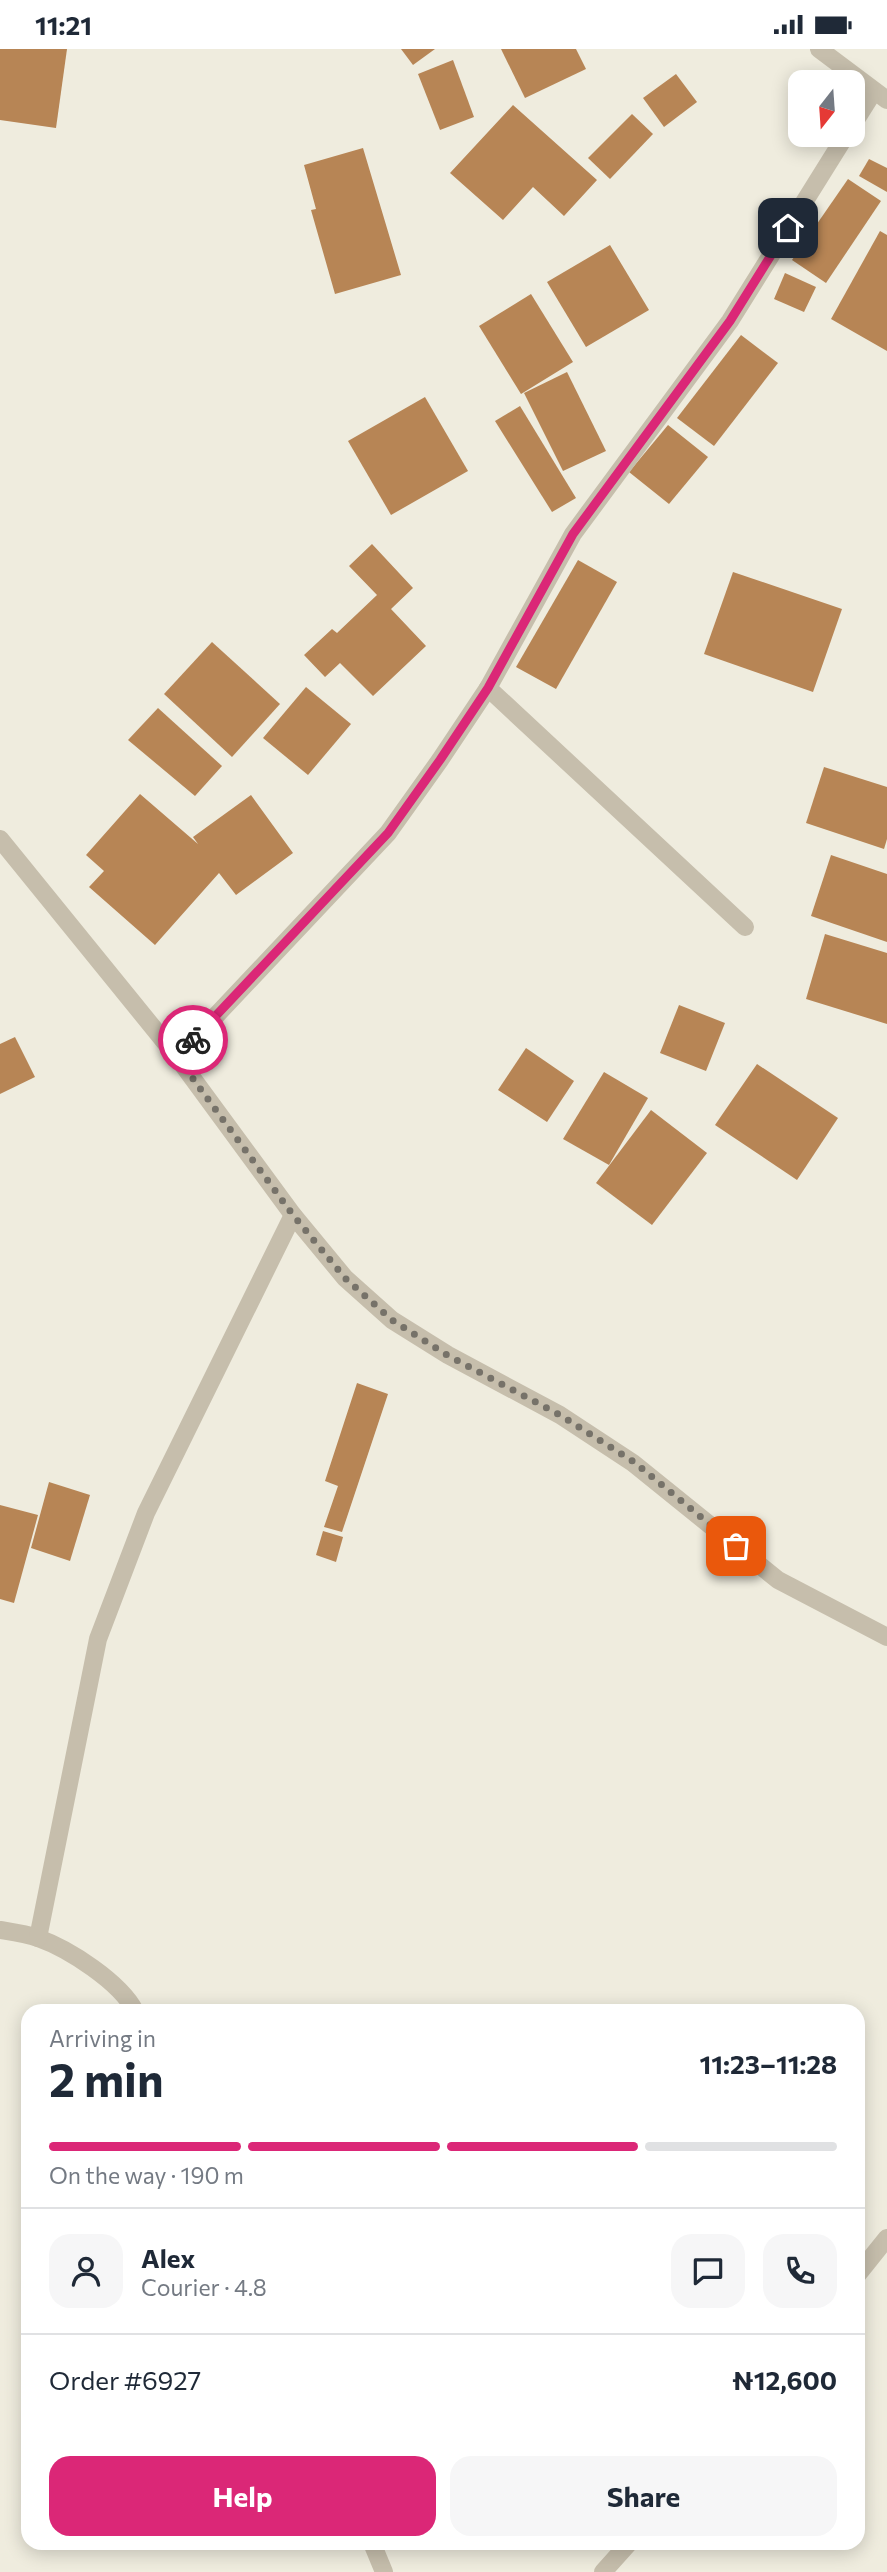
<!DOCTYPE html>
<meta charset="utf-8">
<style>
:root{--surface:#fff;--page:#f6f6f7;--text:#1f2937;--muted:#747a83;--line:#e0e1e3;--accent:#db2777}
body{margin:0;font-family:Commissioner,sans-serif;background:var(--page);color:var(--text);height:100vh;display:flex;flex-direction:column;font-size:26px;white-space:nowrap}
*{box-sizing:border-box;margin:0}
p{font-size:23px;color:var(--muted)}
.icon{flex:none;width:38px;height:38px;fill:none;stroke:currentColor;stroke-width:2;stroke-linecap:round;stroke-linejoin:round}
.map{position:relative;flex:1;overflow:hidden}
.panel{position:absolute;left:21px;top:1955px;width:844px;height:546px;display:flex;flex-direction:column;background:var(--surface);border-radius:21px;box-shadow:0 4px 18px #0003}
.panel>*{flex:none}
.needle{width:46px;rotate:197deg}
.fabs{position:absolute;left:788px;top:21px;display:grid;gap:14px}
.fabs a{display:grid;place-items:center;width:77px;height:77px;border-radius:14px;background:var(--surface);box-shadow:0 4px 18px #0003;font-size:35px}
.pin{position:absolute;display:grid;place-items:center;width:60px;height:60px;color:#fff;margin:-30px;border-radius:14px;box-shadow:0 4px 10px #0006}
.courier{position:absolute;display:grid;place-items:center;width:70px;height:70px;margin:-35px;border:5px solid #db2777;border-radius:50%;background:#fff;color:#222;box-shadow:0 2px 9px #0007}
.summary em{font-style:normal;font-weight:700}
.summary div{display:flex;flex-direction:column-reverse}
.summary{display:flex;align-items:center;justify-content:space-between;height:119px;padding:0 28px}
h1{font-size:46px;font-weight:700;line-height:52px}
.bar{display:grid;grid-template-columns:repeat(4,1fr);gap:10px 7px;align-content:center;height:84px;padding:0 28px}
.bar i{height:9px;border-radius:5px;background:var(--line)}
.bar .on{background:var(--accent)}
.bar p{grid-column:span 4}
.line{display:flex;align-items:center;gap:18px;padding:0 28px;border-top:2px solid var(--line)}
.line div{flex:1}
.round{display:grid;place-items:center;flex:none;width:74px;height:74px;border-radius:21px;background:var(--page)}
.action{display:flex;gap:14px;margin-top:auto;padding:14px 28px}
.action a{flex:1;height:80px;border-radius:21px;background:var(--accent);color:#fff;font-size:28px;font-weight:700;line-height:80px;text-align:center}
.action a+a{background:var(--page);color:var(--text)}
.status{display:flex;justify-content:space-between;align-items:center;height:49px;padding:0 35px;background:var(--surface);direction:ltr}
.status svg{height:19px;fill:currentColor}
.map>svg:first-child{display:block}
.building{fill:#b78555}
.lines{fill:none;stroke-linecap:round;stroke-linejoin:round}
.minor{stroke:#c6beac;stroke-width:18}
.done{stroke:#767269;stroke-width:7;stroke-dasharray:0 12.6}
.route{stroke:#db2777;stroke-width:9}
</style>
<div class="status"><b>11:21</b><svg viewBox="0 0 49 12"><path d="M0 12V9h3v3zM5 12V6h3v6zM10 12V3h3v9zM15 12V0h3v12zM26 1h20v11H26zM47 4h2v5h-2z"/></svg></div>
<div class="map">
<svg width="887" height="2523" viewBox="0 0 887 2523">
<rect width="100%" height="100%" fill="#efecde"/>
<g class="building">
<polygon points="0,0 67,0 56,79 0,71"/>
<polygon points="401,0 435,0 413,16"/>
<polygon points="501,0 576,0 586,20 525,49"/>
<polygon points="453,11 474,68 440,81 418,25"/>
<polygon points="676,25 697,53 664,78 643,49"/>
<polygon points="513,56 597,131 564,167 533,138 503,171 450,124"/>
<polygon points="632,65 653,85 610,130 588,109"/>
<polygon points="363,99 401,226 335,245 311,161 316,160 304,116"/>
<polygon points="869,110 887,119 887,143 859,127"/>
<polygon points="848,130 881,152 826,234 792,211"/>
<polygon points="880,182 887,186 887,302 831,270"/>
<polygon points="610,196 649,261 586,298 547,233"/>
<polygon points="785,224 816,238 804,263 774,250"/>
<polygon points="531,245 573,313 521,345 479,277"/>
<polygon points="741,286 778,314 714,397 677,369"/>
<polygon points="567,323 606,402 563,422 524,344"/>
<polygon points="425,348 468,422 391,466 348,392"/>
<polygon points="520,357 576,449 552,463 495,372"/>
<polygon points="668,376 708,408 669,455 629,423"/>
<polygon points="372,495 413,539 391,560 426,597 373,647 340,614 325,628 304,606 332,580 337,584 377,546 349,517"/>
<polygon points="578,511 617,533 556,640 516,618"/>
<polygon points="733,523 842,560 813,643 704,605"/>
<polygon points="212,593 280,655 232,708 164,645"/>
<polygon points="306,638 351,675 308,726 263,689"/>
<polygon points="158,659 222,717 195,747 128,691"/>
<polygon points="824,718 887,738 887,790 884,800 806,774"/>
<polygon points="140,745 198,795 193,788 251,746 293,804 236,846 219,824 155,896 89,838 104,822 86,806"/>
<polygon points="831,806 887,825 887,893 811,867"/>
<polygon points="825,885 887,904 887,975 806,950"/>
<polygon points="679,956 725,974 706,1022 660,1004"/>
<polygon points="15,988 35,1028 0,1045 0,995"/>
<polygon points="526,999 574,1032 547,1073 498,1041"/>
<polygon points="757,1015 838,1069 797,1131 715,1076"/>
<polygon points="604,1023 648,1049 609,1116 563,1090"/>
<polygon points="651,1061 707,1104 652,1176 596,1134"/>
<polygon points="357,1334 388,1345 342,1483 324,1478 338,1437 325,1432"/>
<polygon points="49,1433 90,1446 70,1512 31,1499"/>
<polygon points="0,1456 38,1466 14,1554 0,1550"/>
<polygon points="323,1482 343,1488 336,1513 316,1506"/>
</g>
<g class="lines">
<g class="minor">
<polyline points="819,0 887,51"/>
<polyline points="852,77 874,42"/>
<polyline points="488,639 745,878"/>
<polyline points="0,790 177,1008 293,1166 345,1229 392,1271 448,1306 560,1366 633,1414 778,1531 887,1588"/>
<polyline points="177,1008 388,784 440,711 488,639 573,485 730,272 846,86"/>
<path d="M0,1881C12,1883 26,1885 38,1889C69,1900 120,1933 135,1962"/>
<polyline points="38,1889 98,1590 146,1464 293,1166"/>
<polyline points="858,2225 887,2189"/>
<polyline points="372,2494 384,2523"/>
<polyline points="603,2523 629,2494"/>
</g>
</g>
<g class="lines">
<polyline class="done" points="193,991 177,1008 293,1166 345,1229 392,1271 447,1306 560,1366 634,1413 736,1497"/>
<polyline class="route" points="193,991 388,784 440,711 488,639 573,485 730,272 788,179"/>
</g>
</svg>
<div class="fabs">
<a><svg class="needle" viewBox="-14 -14 28 28"><path d="M0-13l5 13h-10z" fill="#e53935"/><path d="M0 13l5-13h-10z" fill="#747a83"/></svg></a>
</div>
<div class="pin" style="left:736px;top:1497px;background:#ea580c"><svg class="icon" aria-label="bag" viewBox="0 0 24 24"><path d="M5 8h14l-1 12H6zM9 8a3 3 0 0 1 6 0"/></svg></div>
<div class="pin" style="left:788px;top:179px;background:#1f2937"><svg class="icon" aria-label="home" viewBox="0 0 24 24"><path d="M3 11l9-7 9 7M6 9v11h12V9"/></svg></div>
<div class="courier" style="left:193px;top:991px"><svg class="icon" aria-label="bike" viewBox="0 0 24 24"><circle cx="6" cy="16" r="4"/><circle cx="18" cy="16" r="4"/><path d="M6 16l4-8h5l3 8M10 8l3 8H6M13 5h3"/></svg></div>
<section class="panel">
<div class="summary"><div><h1>2 min</h1><p>Arriving in</p></div><em>11:23–11:28</em></div>
<div class="bar"><i class="on"></i><i class="on"></i><i class="on"></i><i></i><p>On the way · 190 m</p></div>
<div class="line" style="height:126px"><a class="round"><svg class="icon" aria-label="person" viewBox="0 0 24 24"><circle cx="12" cy="8" r="4"/><path d="M4 21q1-7 8-7t8 7"/></svg></a><div><b>Alex</b><p>Courier · 4.8</p></div><a class="round"><svg class="icon" aria-label="chat" viewBox="0 0 24 24"><path d="M4 5h16v11H9l-5 4z"/></svg></a><a class="round"><svg class="icon" aria-label="phone" viewBox="0 0 24 24"><path d="M5 4h4l2 5-3 2q2 4 5 5l2-3 5 2v4C11 20 4 13 5 4z"/></svg></a></div>
<div class="line" style="height:91px"><div>Order #6927</div><b>₦12,600</b></div>
<div class="action"><a>Help</a><a>Share</a></div>
</section>
</div>
